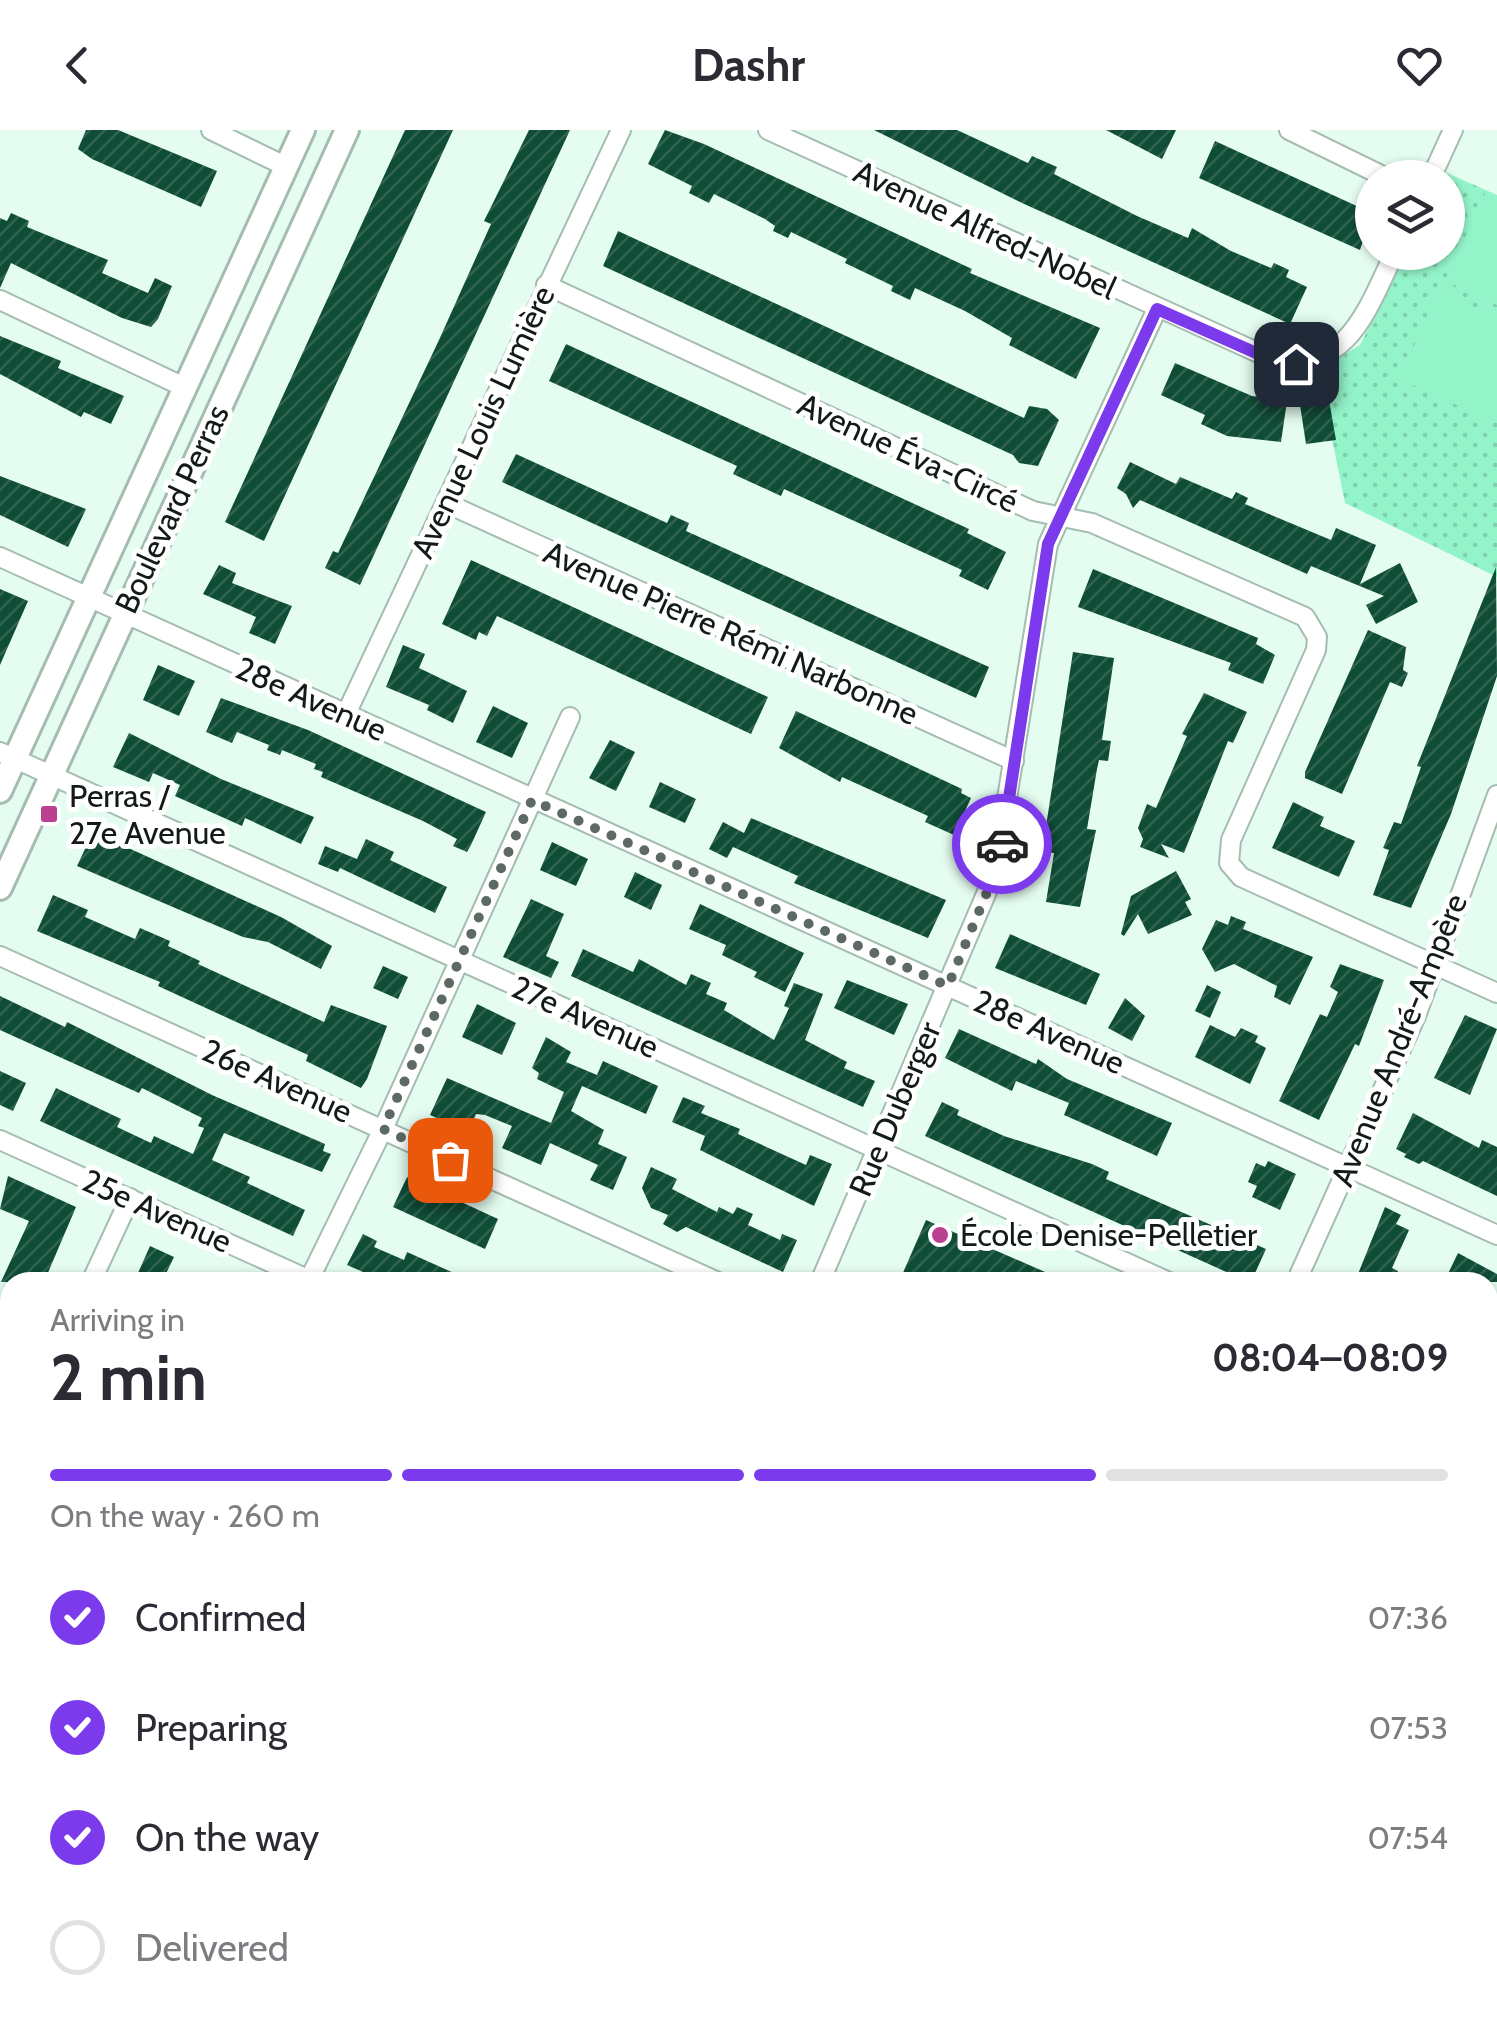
<!DOCTYPE html>
<meta charset="utf-8">
<style>
:root{--surface:#fff;--page:#f7f7f7;--text:#2b2b33;--muted:#7c7c81;--line:#e1e1e2;--accent:#7c3aed}
body{margin:0;font-family:Cabin,sans-serif;background:var(--page);color:var(--text);height:100vh;display:flex;flex-direction:column;font-size:38px;white-space:nowrap}
*{box-sizing:border-box;margin:0}
p{font-size:32px;color:var(--muted)}
.icon{flex:none;width:55px;height:55px;fill:none;stroke:currentColor;stroke-width:2;stroke-linecap:round;stroke-linejoin:round}
.map{position:relative;flex:1;overflow:hidden}
.details{position:absolute;left:0px;top:1142px;width:1498px;height:752px;display:flex;flex-direction:column;background:var(--surface);border-radius:30px 30px 0 0;box-shadow:0 2px 8px #0004}
.details>*{flex:none}
.controls{position:absolute;left:1355px;top:30px;display:grid;gap:20px}
.controls a{display:grid;place-items:center;width:110px;height:110px;border-radius:50%;background:var(--surface);box-shadow:0 2px 8px #0004;font-size:50px}
.pin{position:absolute;display:grid;place-items:center;width:85px;height:85px;color:#fff;margin:-42px;border-radius:20px;box-shadow:0 5px 15px #0006}
.courier{position:absolute;display:grid;place-items:center;width:100px;height:100px;margin:-50px;border:8px solid #7c3aed;border-radius:50%;background:#fff;color:#222;box-shadow:0 2px 12px #0007}
.summary em{font-style:normal;font-weight:800}
.summary div{display:flex;flex-direction:column-reverse}
.summary{display:flex;align-items:center;justify-content:space-between;height:170px;padding:0 50px}
h1{font-size:65px;font-weight:800;line-height:75px}
.bar{display:grid;grid-template-columns:repeat(4,1fr);gap:15px 10px;align-content:center;height:120px;padding:0 50px}
.bar i{height:12px;border-radius:8px;background:var(--line)}
.bar .current{background:var(--accent)}
.bar p{grid-column:span 4}
ol{padding:0 50px;list-style:none}
li{display:flex;align-items:center;gap:30px;height:110px}
li p{margin-inline-start:auto}
li .icon{padding:10px;border-radius:50%;background:var(--accent);color:#fff;stroke-width:4}
li:last-child{color:var(--muted)}
li i{width:55px;height:55px;border:5px solid var(--line);border-radius:50%}
header{display:flex;justify-content:space-between;align-items:center;height:130px;padding:0 50px;background:var(--surface);font-size:45px;font-weight:800}
.map>svg:first-child{display:block}
.park{fill:url(#park-dots)}
.pitch{fill:#93f4c9}
.building{fill:url(#building-hatch)}
.lines{fill:none;stroke-linecap:round;stroke-linejoin:round}
.minor-casing{stroke:#a5bcb1;stroke-width:22}
.major-casing{stroke:#a5bcb1;stroke-width:28}
.minor{stroke:#fff;stroke-width:18}
.major{stroke:#fff;stroke-width:22}
.done{stroke:#5c6a63;stroke-width:10;stroke-dasharray:0 18}
.route{stroke:#7c3aed;stroke-width:12}
.poi-dot{fill:#bb4091;stroke:#fff;stroke-width:4}
.labels{text-anchor:middle;stroke-width:10;stroke-linejoin:round;paint-order:stroke}
.street-label{font-size:32px;fill:#131b17;stroke:#fff}
.poi-label{font-size:32px;fill:#131b17;stroke:#fff;text-anchor:start}
</style>
<header><svg class="icon" aria-label="back" viewBox="0 0 24 24"><path d="M15 5l-7 7 7 7"/></svg>Dashr<svg class="icon" aria-label="heart" viewBox="0 0 24 24"><path d="M12 20l-8-8c-3-5 5-10 8-4 3-6 11-1 8 4z"/></svg></header>
<div class="map">
<svg width="1497" height="1894" viewBox="0 0 1497 1894">
<defs>
<pattern id="park-dots" width="8" height="8" patternUnits="userSpaceOnUse" patternTransform="scale(2.5)"><rect width="8" height="8" fill="#93f4c9"/><path d="M2 2h.1M6 6h.1" fill="none" stroke="#7ed1ac" stroke-width="1.8" stroke-linecap="round"/></pattern>
<pattern id="building-hatch" width="6" height="6" patternUnits="userSpaceOnUse" patternTransform="scale(2.5)"><rect width="6" height="6" fill="#0f4d37"/><path d="M-1 1l2-2M0 6l6-6M5 7l2-2" fill="none" stroke="#316351"/></pattern>
</defs>
<rect width="100%" height="100%" fill="#e5fdf1"/>
<polygon class="park" points="1447,43 1497,65 1497,447 1345,373 1318,239 1360,215 1407,123 1448,122"/>
<g class="pitch">
<polygon points="1485,63 1497,68 1497,175 1445,151"/>
<polygon points="1439,160 1497,187 1497,293 1399,249"/>
</g>
<g class="building">
<polygon points="86,0 118,0 217,41 201,77 92,29 78,19"/>
<polygon points="405,0 453,0 264,411 225,392"/>
<polygon points="529,0 570,0 360,455 325,438 333,421 338,423 439,210 491,94 484,91"/>
<polygon points="665,0 704,14 972,139 970,143 1100,198 1076,249 1009,215 1012,208 965,181 915,158 910,170 891,161 893,156 845,133 847,129 791,102 788,108 773,101 775,96 765,89 714,64 709,73 689,63 692,56 648,34"/>
<polygon points="874,0 957,0 1028,33 1032,26 1057,37 1054,44 1137,86 1188,108 1192,98 1231,121 1271,138 1274,133 1289,140 1286,147 1307,157 1290,194 1022,73"/>
<polygon points="1106,0 1176,0 1162,29"/>
<polygon points="1215,11 1372,83 1360,120 1199,48"/>
<polygon points="11,83 29,91 27,97 108,130 102,143 148,163 155,148 172,156 158,189 151,197 122,188 11,133 0,158 0,88 7,91"/>
<polygon points="618,101 1024,288 1029,276 1047,279 1059,290 1038,336 1019,333 1013,325 603,136"/>
<polygon points="0,206 61,231 58,238 124,266 111,294 84,282 81,287 0,244"/>
<polygon points="566,214 969,399 967,403 1006,422 988,460 959,446 962,440 784,359 781,366 733,344 737,336 549,251"/>
<polygon points="1175,233 1252,266 1287,271 1281,312 1227,306 1201,294 1205,285 1161,265"/>
<polygon points="1329,270 1336,310 1306,314 1300,275"/>
<polygon points="516,324 667,393 671,385 689,393 686,401 989,537 976,568 502,352"/>
<polygon points="1130,332 1176,354 1180,347 1232,369 1236,362 1248,368 1245,374 1331,410 1336,398 1376,415 1360,454 1400,433 1418,472 1376,494 1366,475 1384,466 1311,436 1307,444 1140,370 1133,378 1126,364 1117,358"/>
<polygon points="0,346 86,379 68,417 0,385"/>
<polygon points="471,430 768,567 751,604 497,486 487,506 479,502 476,510 442,494"/>
<polygon points="219,435 236,443 232,453 292,476 275,514 249,503 256,487 203,464"/>
<polygon points="1496,437 1497,546 1451,684 1411,778 1373,765 1389,720 1383,718 1394,692 1401,694 1421,637 1417,636"/>
<polygon points="1093,439 1258,508 1256,514 1275,525 1263,554 1228,540 1231,533 1078,477"/>
<polygon points="0,459 28,471 0,535"/>
<polygon points="1368,500 1406,517 1403,540 1408,543 1402,557 1390,552 1342,664 1305,648 1305,642"/>
<polygon points="403,515 425,524 419,538 467,561 453,593 427,580 429,575 386,557"/>
<polygon points="1073,522 1114,528 1102,610 1111,611 1108,631 1099,630 1097,639 1087,699 1096,700 1080,777 1046,772 1054,723 1042,722"/>
<polygon points="158,535 195,551 179,586 143,570"/>
<polygon points="1204,563 1247,582 1233,613 1228,611 1184,723 1161,714 1169,728 1140,717 1143,709 1138,698 1147,674 1156,678 1187,606 1182,604"/>
<polygon points="221,568 308,600 486,682 471,715 467,722 453,716 457,709 423,691 321,647 323,642 314,639 316,634 282,620 280,625 267,620 269,615 237,602 232,613 206,602"/>
<polygon points="493,576 528,593 512,628 476,612"/>
<polygon points="796,581 962,659 961,663 971,668 954,705 925,692 928,686 842,647 840,652 779,618"/>
<polygon points="129,603 221,649 314,687 301,714 245,688 242,696 175,666 180,655 153,643 149,652 113,637"/>
<polygon points="610,610 635,622 616,661 589,648"/>
<polygon points="660,652 696,669 685,693 649,677"/>
<polygon points="1293,672 1324,687 1320,696 1355,711 1339,747 1272,718"/>
<polygon points="751,688 946,770 928,808 794,753 798,746 733,717 727,728 709,719 723,692 744,703"/>
<polygon points="93,702 281,787 332,816 321,839 268,812 243,807 77,736"/>
<polygon points="366,709 394,722 390,730 447,757 435,783 340,738 338,742 318,734 325,716 357,729"/>
<polygon points="552,712 588,729 576,756 540,740"/>
<polygon points="1176,741 1191,769 1185,772 1192,785 1148,804 1138,784 1124,806 1121,804 1131,766"/>
<polygon points="635,742 662,755 651,780 624,767"/>
<polygon points="53,765 88,780 85,787 135,809 140,798 170,811 168,816 200,831 198,834 324,892 331,875 387,896 367,949 361,958 306,931 308,925 158,856 160,852 37,801"/>
<polygon points="531,769 564,784 546,826 559,832 551,848 503,827"/>
<polygon points="700,774 804,823 785,862 754,847 757,842 722,825 726,815 689,799"/>
<polygon points="1231,786 1246,792 1243,799 1313,827 1290,875 1274,867 1277,856 1234,834 1215,842 1202,819 1216,790 1228,795"/>
<polygon points="1010,804 1100,844 1086,875 995,838"/>
<polygon points="583,819 633,842 639,829 686,855 691,844 711,853 706,864 727,873 724,880 774,910 789,878 784,876 794,853 823,864 805,910 847,932 844,938 875,951 863,977 571,846"/>
<polygon points="1340,834 1384,850 1359,916 1355,914 1319,990 1279,971 1320,884 1327,887 1338,862 1330,857"/>
<polygon points="383,836 408,847 398,869 373,858"/>
<polygon points="847,850 908,874 894,905 834,878"/>
<polygon points="1207,855 1221,862 1210,888 1195,881"/>
<polygon points="0,866 65,897 67,892 212,965 325,1014 323,1021 331,1024 322,1042 224,1003 212,1030 250,1047 247,1053 305,1080 293,1106 40,991 56,958 121,989 117,997 151,1013 154,1006 193,1024 204,998 198,996 202,988 142,958 139,963 0,900"/>
<polygon points="1125,868 1145,886 1132,911 1108,898"/>
<polygon points="477,874 516,893 502,925 462,907"/>
<polygon points="1465,885 1497,899 1470,965 1434,948"/>
<polygon points="1210,895 1235,907 1241,898 1258,906 1255,912 1266,918 1250,954 1195,927"/>
<polygon points="959,899 1036,934 1038,929 1067,949 1172,993 1157,1026 1064,985 1069,973 1016,951 1012,961 945,928"/>
<polygon points="546,907 571,922 566,932 597,945 603,931 658,956 646,984 582,956 571,981 604,1000 598,1014 627,1027 613,1060 590,1050 598,1035 550,1013 541,1035 502,1018 512,996 485,985 476,984 468,1002 430,985 447,948 551,993 564,962 537,949 539,943 532,938"/>
<polygon points="0,941 26,953 13,981 0,975"/>
<polygon points="683,967 705,976 701,983 740,999 738,1004 806,1035 810,1025 832,1034 814,1076 700,1020 705,1006 672,992"/>
<polygon points="942,972 959,980 957,985 1004,1006 1092,1034 1109,1042 1106,1049 1266,1119 1251,1152 1240,1152 1231,1148 1233,1145 925,1006"/>
<polygon points="1413,983 1479,1018 1482,1010 1497,1017 1497,1066 1423,1031 1419,1034 1404,1027 1406,1024 1396,1019"/>
<polygon points="1268,1031 1296,1044 1280,1080 1252,1067 1257,1056 1248,1052 1256,1033 1265,1037"/>
<polygon points="651,1037 677,1049 672,1059 717,1082 719,1077 733,1084 737,1077 753,1084 748,1095 780,1110 782,1104 797,1110 783,1142 686,1097 677,1102 663,1094 668,1085 651,1078 642,1058"/>
<polygon points="8,1046 76,1077 44,1152 1,1152 29,1091 0,1079"/>
<polygon points="407,1047 498,1089 485,1119 393,1077"/>
<polygon points="1385,1077 1401,1085 1396,1094 1409,1100 1392,1138 1398,1141 1393,1152 1363,1152 1356,1149"/>
<polygon points="926,1090 1068,1152 899,1152"/>
<polygon points="363,1104 377,1111 374,1117 404,1130 407,1122 474,1152 389,1152 363,1142 347,1135"/>
<polygon points="150,1116 174,1127 162,1152 134,1152"/>
<polygon points="1458,1123 1497,1144 1497,1152 1444,1152"/>
</g>
<g class="lines">
<g class="minor-casing">
<g id="minor">
<polyline points="211,0 287,37"/>
<path d="M768,0L1272,229C1349,243 1367,179 1395,122"/>
<polyline points="1289,0 1387,48"/>
<polyline points="1431,48 1453,0"/>
<polyline points="546,155 1033,381 1092,393 1305,487 1317,507 1316,520 1231,710 1229,733 1241,747 1497,863"/>
<polyline points="0,170 184,257"/>
<polyline points="448,374 1014,631"/>
<polyline points="0,427 1497,1105"/>
<polyline points="346,584 621,0"/>
<polyline points="0,622 1169,1152"/>
<polyline points="0,826 718,1152"/>
<polyline points="0,1010 314,1152"/>
<polyline points="309,1150 383,999 570,587"/>
<polyline points="91,1152 130,1068"/>
<polyline points="820,1152 995,743 1048,414 1157,179"/>
<polyline points="1296,1152 1416,886 1497,665"/>
<polyline points="1488,1297 1497,1302"/>
<polyline points="0,1348 10,1326"/>
<polyline points="0,1651 10,1656"/>
<polyline points="1488,1668 1497,1672"/>
<polyline points="0,1877 10,1882"/>
<polyline points="1488,1881 1497,1885"/>
<polyline points="17,1885 38,1894"/>
<polyline points="531,1885 551,1894"/>
<polyline points="1020,1885 1040,1894"/>
<polyline points="243,1894 247,1885"/>
<polyline points="626,1894 630,1885"/>
</g>
</g>
<g class="major-casing">
<g id="major">
<polyline points="0,661 303,0"/>
<polyline points="0,758 347,0"/>
</g>
</g>
<use href="#minor" class="minor"/>
<use href="#major" class="major"/>
</g>
<g class="lines">
<polyline class="done" points="450,1030 383,999 532,670 948,856 995,743 1002,714"/>
<polyline class="route" points="1002,714 1048,414 1157,179 1272,230 1296,234"/>
</g>
<g class="poi-dot">
<rect x="39" y="674" width="20" height="20" rx="5"/>
<circle cx="940" cy="1105" r="10"/>
</g>
<g class="labels">
<g class="street-label">
<text transform="translate(985 100) rotate(25)" y="11">Avenue Alfred-Nobel</text>
<text transform="translate(483 292) rotate(-65)" y="11">Avenue Louis Lumière</text>
<text transform="translate(908 323) rotate(25)" y="11">Avenue Éva-Circé</text>
<text transform="translate(172 379) rotate(-65)" y="11">Boulevard Perras</text>
<text transform="translate(731 503) rotate(24)" y="11">Avenue Pierre Rémi Narbonne</text>
<text transform="translate(311 569) rotate(24)" y="11">28e Avenue</text>
<text transform="translate(585 887) rotate(24)" y="11">27e Avenue</text>
<text transform="translate(1049 902) rotate(24)" y="11">28e Avenue</text>
<text transform="translate(1399 910) rotate(-68)" y="11">Avenue André-Ampère</text>
<text transform="translate(277 951) rotate(24)" y="11">26e Avenue</text>
<text transform="translate(895 979) rotate(-67)" y="11">Rue Duberger</text>
<text transform="translate(157 1081) rotate(24)" y="11">25e Avenue</text>
</g>
<g class="poi-label">
<text x="69" y="677">Perras /<tspan x="69" dy="37">27e Avenue</tspan></text>
<text x="960" y="1116">École Denise-Pelletier</text>
</g>
</g>
</svg>
<div class="controls">
<a><svg class="icon" aria-label="layers" viewBox="0 0 24 24"><path d="M12 4l9 5-9 5-9-5zM3 14l9 5 9-5"/></svg></a>
</div>
<div class="pin" style="left:450px;top:1030px;background:#ea580c"><svg class="icon" aria-label="bag" viewBox="0 0 24 24"><path d="M5 8h14l-1 12H6zM9 8a3 3 0 0 1 6 0"/></svg></div>
<div class="pin" style="left:1296px;top:234px;background:#1f2937"><svg class="icon" aria-label="home" viewBox="0 0 24 24"><path d="M3 11l9-7 9 7M6 9v11h12V9"/></svg></div>
<div class="courier" style="left:1002px;top:714px"><svg class="icon" aria-label="car" viewBox="0 0 24 24"><path d="M5 17H2v-5l4-1 3-4h7l3 4 3 1v5h-3M9 17h6M6 11h13"/><circle cx="7" cy="17" r="2"/><circle cx="17" cy="17" r="2"/></svg></div>
<section class="details">
<div class="summary"><div><h1>2 min</h1><p>Arriving in</p></div><em>08:04–08:09</em></div>
<div class="bar"><i class="current"></i><i class="current"></i><i class="current"></i><i></i><p>On the way · 260 m</p></div>
<ol>
<li><svg class="icon" aria-label="check" viewBox="0 0 24 24"><path d="M5 12l5 5 9-10"/></svg>Confirmed<p>07:36</p></li>
<li><svg class="icon" aria-label="check" viewBox="0 0 24 24"><path d="M5 12l5 5 9-10"/></svg>Preparing<p>07:53</p></li>
<li><svg class="icon" aria-label="check" viewBox="0 0 24 24"><path d="M5 12l5 5 9-10"/></svg>On the way<p>07:54</p></li>
<li><i></i>Delivered</li>
</ol>
</section>
</div>
